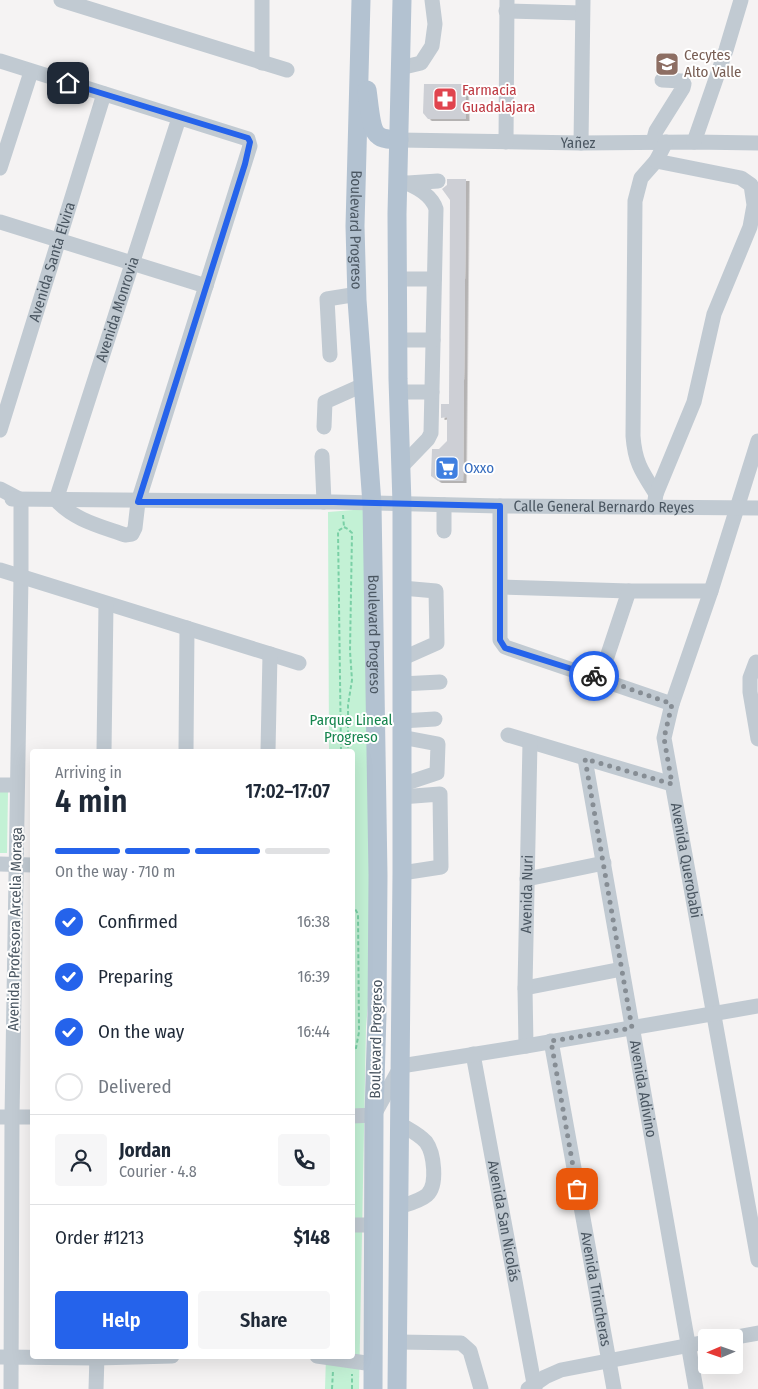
<!DOCTYPE html>
<meta charset="utf-8">
<style>
:root{--surface:#fff;--page:#f6f6f7;--text:#1f2937;--muted:#747a83;--line:#e0e1e3;--accent:#2563eb}
body{margin:0;font-family:"Fira Sans Condensed",sans-serif;background:var(--page);color:var(--text);height:100vh;display:flex;flex-direction:column;font-size:19px;white-space:nowrap}
*{box-sizing:border-box;margin:0}
p{font-size:16px;color:var(--muted)}
.icon{flex:none;width:28px;height:28px;fill:none;stroke:currentColor;stroke-width:2;stroke-linecap:round;stroke-linejoin:round}
.map{position:relative;flex:1;overflow:hidden}
.sheet{position:absolute;left:30px;top:749px;width:325px;height:610px;display:flex;flex-direction:column;background:var(--surface);border-radius:5px;box-shadow:0 5px 20px #0002}
.sheet>*{flex:none}
.needle{width:32px;rotate:268deg}
.tools{position:absolute;left:698px;top:1329px;display:grid;gap:10px}
.tools a{display:grid;place-items:center;width:45px;height:45px;border-radius:5px;background:var(--surface);box-shadow:0 5px 20px #0002;font-size:25px}
.pin{position:absolute;display:grid;place-items:center;width:42px;height:42px;color:#fff;margin:-21px;border-radius:10px;box-shadow:0 2px 8px #0006}
.courier{position:absolute;display:grid;place-items:center;width:50px;height:50px;margin:-25px;border:4px solid #2563eb;border-radius:50%;background:#fff;color:#222;box-shadow:0 1px 6px #0007}
.overview em{font-style:normal;font-weight:600}
.overview div{display:flex;flex-direction:column-reverse}
.overview{display:flex;align-items:center;justify-content:space-between;height:85px;padding:0 25px}
h1{font-size:32px;font-weight:600;line-height:38px}
.bar{display:grid;grid-template-columns:repeat(4,1fr);gap:8px 5px;align-content:center;height:60px;padding:0 25px}
.bar i{height:6px;border-radius:4px;background:var(--line)}
.bar .selected{background:var(--accent)}
.bar p{grid-column:span 4}
.line{display:flex;align-items:center;gap:12px;padding:0 25px;border-top:1px solid var(--line)}
.line div{flex:1}
.round{display:grid;place-items:center;flex:none;width:52px;height:52px;border-radius:5px;background:var(--page)}
ol{padding:0 25px;list-style:none}
li{display:flex;align-items:center;gap:15px;height:55px}
li p{margin-inline-start:auto}
li .icon{padding:5px;border-radius:50%;background:var(--accent);color:#fff;stroke-width:4}
li:last-child{color:var(--muted)}
li i{width:28px;height:28px;border:2px solid var(--line);border-radius:50%}
.button{display:flex;gap:10px;margin-top:auto;padding:10px 25px}
.button a{flex:1;height:58px;border-radius:5px;background:var(--accent);color:#fff;font-size:20px;font-weight:600;line-height:58px;text-align:center}
.button a+a{background:var(--page);color:var(--text)}
.map>svg:first-child{display:block}
.green{fill:#c3f1d5}
.building{fill:#cdcfd5;filter:url(#shadow)}
.lines{fill:none;stroke-linecap:round;stroke-linejoin:round}
.path{stroke:#7ad0a6;stroke-width:2;stroke-dasharray:4 2.5;stroke-linecap:butt}
.minor{stroke:#c1cad2;stroke-width:15}
.major{stroke:#b3c2d1;stroke-width:19}
.done{stroke:#868d94;stroke-width:5;stroke-dasharray:0 9}
.route{stroke:#2563eb;stroke-width:6}
.labels{text-anchor:middle;stroke-width:4;stroke-linejoin:round;paint-order:stroke}
.education-label{font-size:15px;fill:#785e54;stroke:#fff;text-anchor:start}
.health-label{font-size:15px;fill:#be3a42;stroke:#fff;text-anchor:start}
.street-label{font-size:15px;fill:#4a5661;stroke:#fff}
.shop-label{font-size:15px;fill:#366cbe;stroke:#fff;text-anchor:start}
.park-label{font-size:15px;fill:#17864f;stroke:#fff}
</style>
<div class="map">
<svg width="758" height="1389" viewBox="0 0 758 1389">
<defs>
<filter id="shadow"><feDropShadow dx="3.5" dy="2" stdDeviation="0" flood-color="#0004"/></filter>
</defs>
<rect width="100%" height="100%" fill="#f5f3f3"/>
<g class="green">
<polygon points="366,509 378,895 366,1027 359,1389 325,1389 326,1356 352,1356 352,751 329,751 328,512"/>
<polygon points="0,792 8,792 7,853 0,853"/>
</g>
<g class="building">
<polygon points="424,84 465,84 466,119 428,119 423,113"/>
<polygon points="447,179 466,179 463,481 438,481 431,476 432,449 439,449 447,441 447,417 441,418 441,404 449,404 450,200 442,189 447,185"/>
</g>
<g class="lines">
<g class="path">
<polyline points="343,515 344,527"/>
<polyline points="344,527 348,529 352,533 350,651 352,680 348,705 348,751"/>
<polyline points="341,751 338,531 344,527"/>
<polyline points="352,904 358,914 359,1032 356,1048 352,1050"/>
<polyline points="352,1153 354,1170 352,1179"/>
<polyline points="352,1277 352,1328"/>
<polyline points="332,1389 333,1371"/>
<polyline points="352,1389 352,1374"/>
</g>
<g class="minor">
<polyline points="61,0 287,70"/>
<polyline points="262,0 262,63"/>
<polyline points="506,11 582,13"/>
<path id="s1" d="M0,61L248,139L250,146L138,502L135,528L132,534L125,535C100,526 74,520 56,500L179,118"/>
<polyline points="400,68 421,63 432,46 435,24 432,0"/>
<path id="s2" d="M399,140L581,143L694,142L758,143"/>
<polyline points="506,142 507,0"/>
<polyline points="653,142 656,131 683,88 684,84 682,81 662,80"/>
<polyline points="694,142 726,50 741,0"/>
<polyline points="581,143 583,0"/>
<path d="M656,161L641,178L635,201L633,436C635,463 642,472 656,494"/>
<polyline points="0,168 31,72"/>
<path d="M398,180C413,185 431,193 436,209L431,433L428,439L401,467"/>
<polyline points="408,183 438,181"/>
<polyline points="0,222 206,286"/>
<polyline points="398,279 434,279"/>
<polyline points="398,340 433,340"/>
<polyline points="330,355 327,299 358,294"/>
<polyline points="399,392 432,392"/>
<polyline points="324,427 325,402 363,385"/>
<path id="s3" d="M0,430L104,94"/>
<path id="s4" d="M758,441L711,591L672,704L664,738L758,1260"/>
<polyline points="322,456 324,502"/>
<polyline points="0,489 21,500 21,577 12,1117 11,1389"/>
<path id="s5" d="M12,499L334,502L500,506L758,508"/>
<polyline points="444,505 444,531"/>
<polyline points="500,506 500,640 505,647 672,704"/>
<polyline points="654,507 656,494 694,402 714,314 750,227 754,205 751,185 741,178 656,161 666,142"/>
<polyline points="0,570 299,663"/>
<polyline points="501,587 629,591 711,591"/>
<polyline points="401,659 437,643 436,591 402,588"/>
<polyline points="756,662 750,678 750,692 758,739"/>
<polyline points="600,678 629,591"/>
<polyline points="401,684 440,682"/>
<polyline points="401,721 435,719"/>
<polyline points="508,735 672,784"/>
<polyline points="104,751 106,604"/>
<polyline points="186,751 187,628"/>
<polyline points="268,751 270,654"/>
<path id="s6" d="M585,759L696,1389"/>
<polyline points="0,785 17,785"/>
<polyline points="401,785 437,773 438,744 401,737"/>
<polyline points="401,797 440,794 441,867 402,873"/>
<polyline points="0,864 32,865"/>
<polyline points="527,879 604,863"/>
<polyline points="525,988 622,969"/>
<path id="s7" d="M551,1041L614,1389"/>
<path id="s8" d="M526,1046L525,988L530,742"/>
<path id="s9" d="M473,1054L535,1389"/>
<polyline points="352,1116 374,1115 401,1066 526,1046 758,1006"/>
<polyline points="0,1117 32,1117"/>
<path d="M399,1207C408,1204 420,1201 427,1195C438,1185 434,1153 426,1142C419,1134 408,1129 400,1124"/>
<polyline points="352,1225 374,1225"/>
<polyline points="731,1338 758,1333"/>
<polyline points="398,1342 461,1343 470,1351 481,1389"/>
<polyline points="317,1356 373,1364"/>
<polyline points="0,1357 97,1358 172,1356"/>
<polyline points="96,1389 97,1356"/>
<polyline points="528,1389 545,1377 561,1370 706,1342"/>
</g>
<g class="major">
<path id="s10" d="M361,0L355,226L357,300L372,504L378,875L377,1014L374,1115L373,1389"/>
<path d="M367,90C369,101 370,131 379,136C384,140 392,139 399,140"/>
<polyline points="397,1389 402,873 402,504 398,379 397,214 402,0"/>
</g>
</g>
<g class="lines">
<polyline class="done" points="577,1189 551,1041 632,1028 585,759 672,784 664,738 672,704 594,676"/>
<polyline class="route" points="68,83 248,138 250,142 245,164 138,502 334,502 500,506 500,640 505,648 594,676"/>
</g>
<defs>
<g id="school-square" transform="scale(1.25)"><rect x="-9" y="-9" width="18" height="18" rx="4" fill="#8d6e63" stroke="#fff"/><path d="M0-5L7-2L0 1L-7-2ZM-4 1L0 2.5L4 1V4Q0 6-4 4Z" fill="#fff"/></g>
<g id="pharmacy-square" transform="scale(1.25)"><rect x="-9" y="-9" width="18" height="18" rx="4" fill="#e0444e" stroke="#fff"/><path d="M-2-6h4v4h4v4h-4v4h-4v-4h-4v-4h4Z" fill="#fff"/></g>
<g id="supermarket-square" transform="scale(1.25)"><rect x="-9" y="-9" width="18" height="18" rx="4" fill="#3f7fe0" stroke="#fff"/><path d="M-6-5.5h2.5l.6 2H6L4.5 2H-2.5L-4.4-4H-6ZM-1.5 3.2a1.3 1.3 0 1 0 .1 0ZM3 3.2a1.3 1.3 0 1 0 .1 0Z" fill="#fff"/></g>
</defs>
<g fill-rule="evenodd">
<use href="#school-square" x="667" y="64"/>
<use href="#pharmacy-square" x="445" y="99"/>
<use href="#supermarket-square" x="447" y="468"/>
</g>
<g class="labels">
<g class="education-label">
<text x="684" y="60">Cecytes<tspan x="684" dy="17">Alto Valle</tspan></text>
</g>
<g class="health-label">
<text x="462" y="95">Farmacia<tspan x="462" dy="17">Guadalajara</tspan></text>
</g>
<g class="street-label">
<text dy="5" stroke="none"><textPath href="#s2" startOffset="179">Yañez</textPath></text>
<text dy="5" stroke="none"><textPath href="#s10" startOffset="230">Boulevard Progreso</textPath></text>
<text dy="5" stroke="none"><textPath href="#s3" startOffset="176">Avenida Santa Elvira</textPath></text>
<text dy="5" stroke="none"><textPath href="#s1" startOffset="959">Avenida Monrovia</textPath></text>
<text dy="5" stroke="none"><textPath href="#s5" startOffset="592">Calle General Bernardo Reyes</textPath></text>
<text dy="5" stroke="none"><textPath href="#s10" startOffset="635">Boulevard Progreso</textPath></text>
<text dy="5" stroke="none"><textPath href="#s4" startOffset="436">Avenida Querobabi</textPath></text>
<text dy="5" stroke="none"><textPath href="#s8" startOffset="152">Avenida Nuri</textPath></text>
<text transform="translate(15 929) rotate(-89)" y="5">Avenida Profesora Arcelia Moraga</text>
<text transform="translate(376 1039) rotate(-89)" y="5">Boulevard Progreso</text>
<text dy="5" stroke="none"><textPath href="#s6" startOffset="335">Avenida Adivino</textPath></text>
<text dy="5" stroke="none"><textPath href="#s9" startOffset="170">Avenida San Nicolás</textPath></text>
<text dy="5" stroke="none"><textPath href="#s7" startOffset="252">Avenida Trincheras</textPath></text>
</g>
<g class="shop-label">
<text x="464" y="473">Oxxo</text>
</g>
<g class="park-label">
<text x="351" y="725">Parque Lineal<tspan x="351" dy="17">Progreso</tspan></text>
</g>
</g>
</svg>
<div class="tools">
<a><svg class="needle" viewBox="-14 -14 28 28"><path d="M0-13l5 13h-10z" fill="#e53935"/><path d="M0 13l5-13h-10z" fill="#747a83"/></svg></a>
</div>
<div class="pin" style="left:577px;top:1189px;background:#ea580c"><svg class="icon" aria-label="bag" viewBox="0 0 24 24"><path d="M5 8h14l-1 12H6zM9 8a3 3 0 0 1 6 0"/></svg></div>
<div class="pin" style="left:68px;top:83px;background:#1f2937"><svg class="icon" aria-label="home" viewBox="0 0 24 24"><path d="M3 11l9-7 9 7M6 9v11h12V9"/></svg></div>
<div class="courier" style="left:594px;top:676px"><svg class="icon" aria-label="bike" viewBox="0 0 24 24"><circle cx="6" cy="16" r="4"/><circle cx="18" cy="16" r="4"/><path d="M6 16l4-8h5l3 8M10 8l3 8H6M13 5h3"/></svg></div>
<section class="sheet">
<div class="overview"><div><h1>4 min</h1><p>Arriving in</p></div><em>17:02–17:07</em></div>
<div class="bar"><i class="selected"></i><i class="selected"></i><i class="selected"></i><i></i><p>On the way · 710 m</p></div>
<ol>
<li><svg class="icon" aria-label="check" viewBox="0 0 24 24"><path d="M5 12l5 5 9-10"/></svg>Confirmed<p>16:38</p></li>
<li><svg class="icon" aria-label="check" viewBox="0 0 24 24"><path d="M5 12l5 5 9-10"/></svg>Preparing<p>16:39</p></li>
<li><svg class="icon" aria-label="check" viewBox="0 0 24 24"><path d="M5 12l5 5 9-10"/></svg>On the way<p>16:44</p></li>
<li><i></i>Delivered</li>
</ol>
<div class="line" style="height:90px"><a class="round"><svg class="icon" aria-label="person" viewBox="0 0 24 24"><circle cx="12" cy="8" r="4"/><path d="M4 21q1-7 8-7t8 7"/></svg></a><div><b>Jordan</b><p>Courier · 4.8</p></div><a class="round"><svg class="icon" aria-label="phone" viewBox="0 0 24 24"><path d="M5 4h4l2 5-3 2q2 4 5 5l2-3 5 2v4C11 20 4 13 5 4z"/></svg></a></div>
<div class="line" style="height:65px"><div>Order #1213</div><b>$148</b></div>
<div class="button"><a>Help</a><a>Share</a></div>
</section>
</div>
